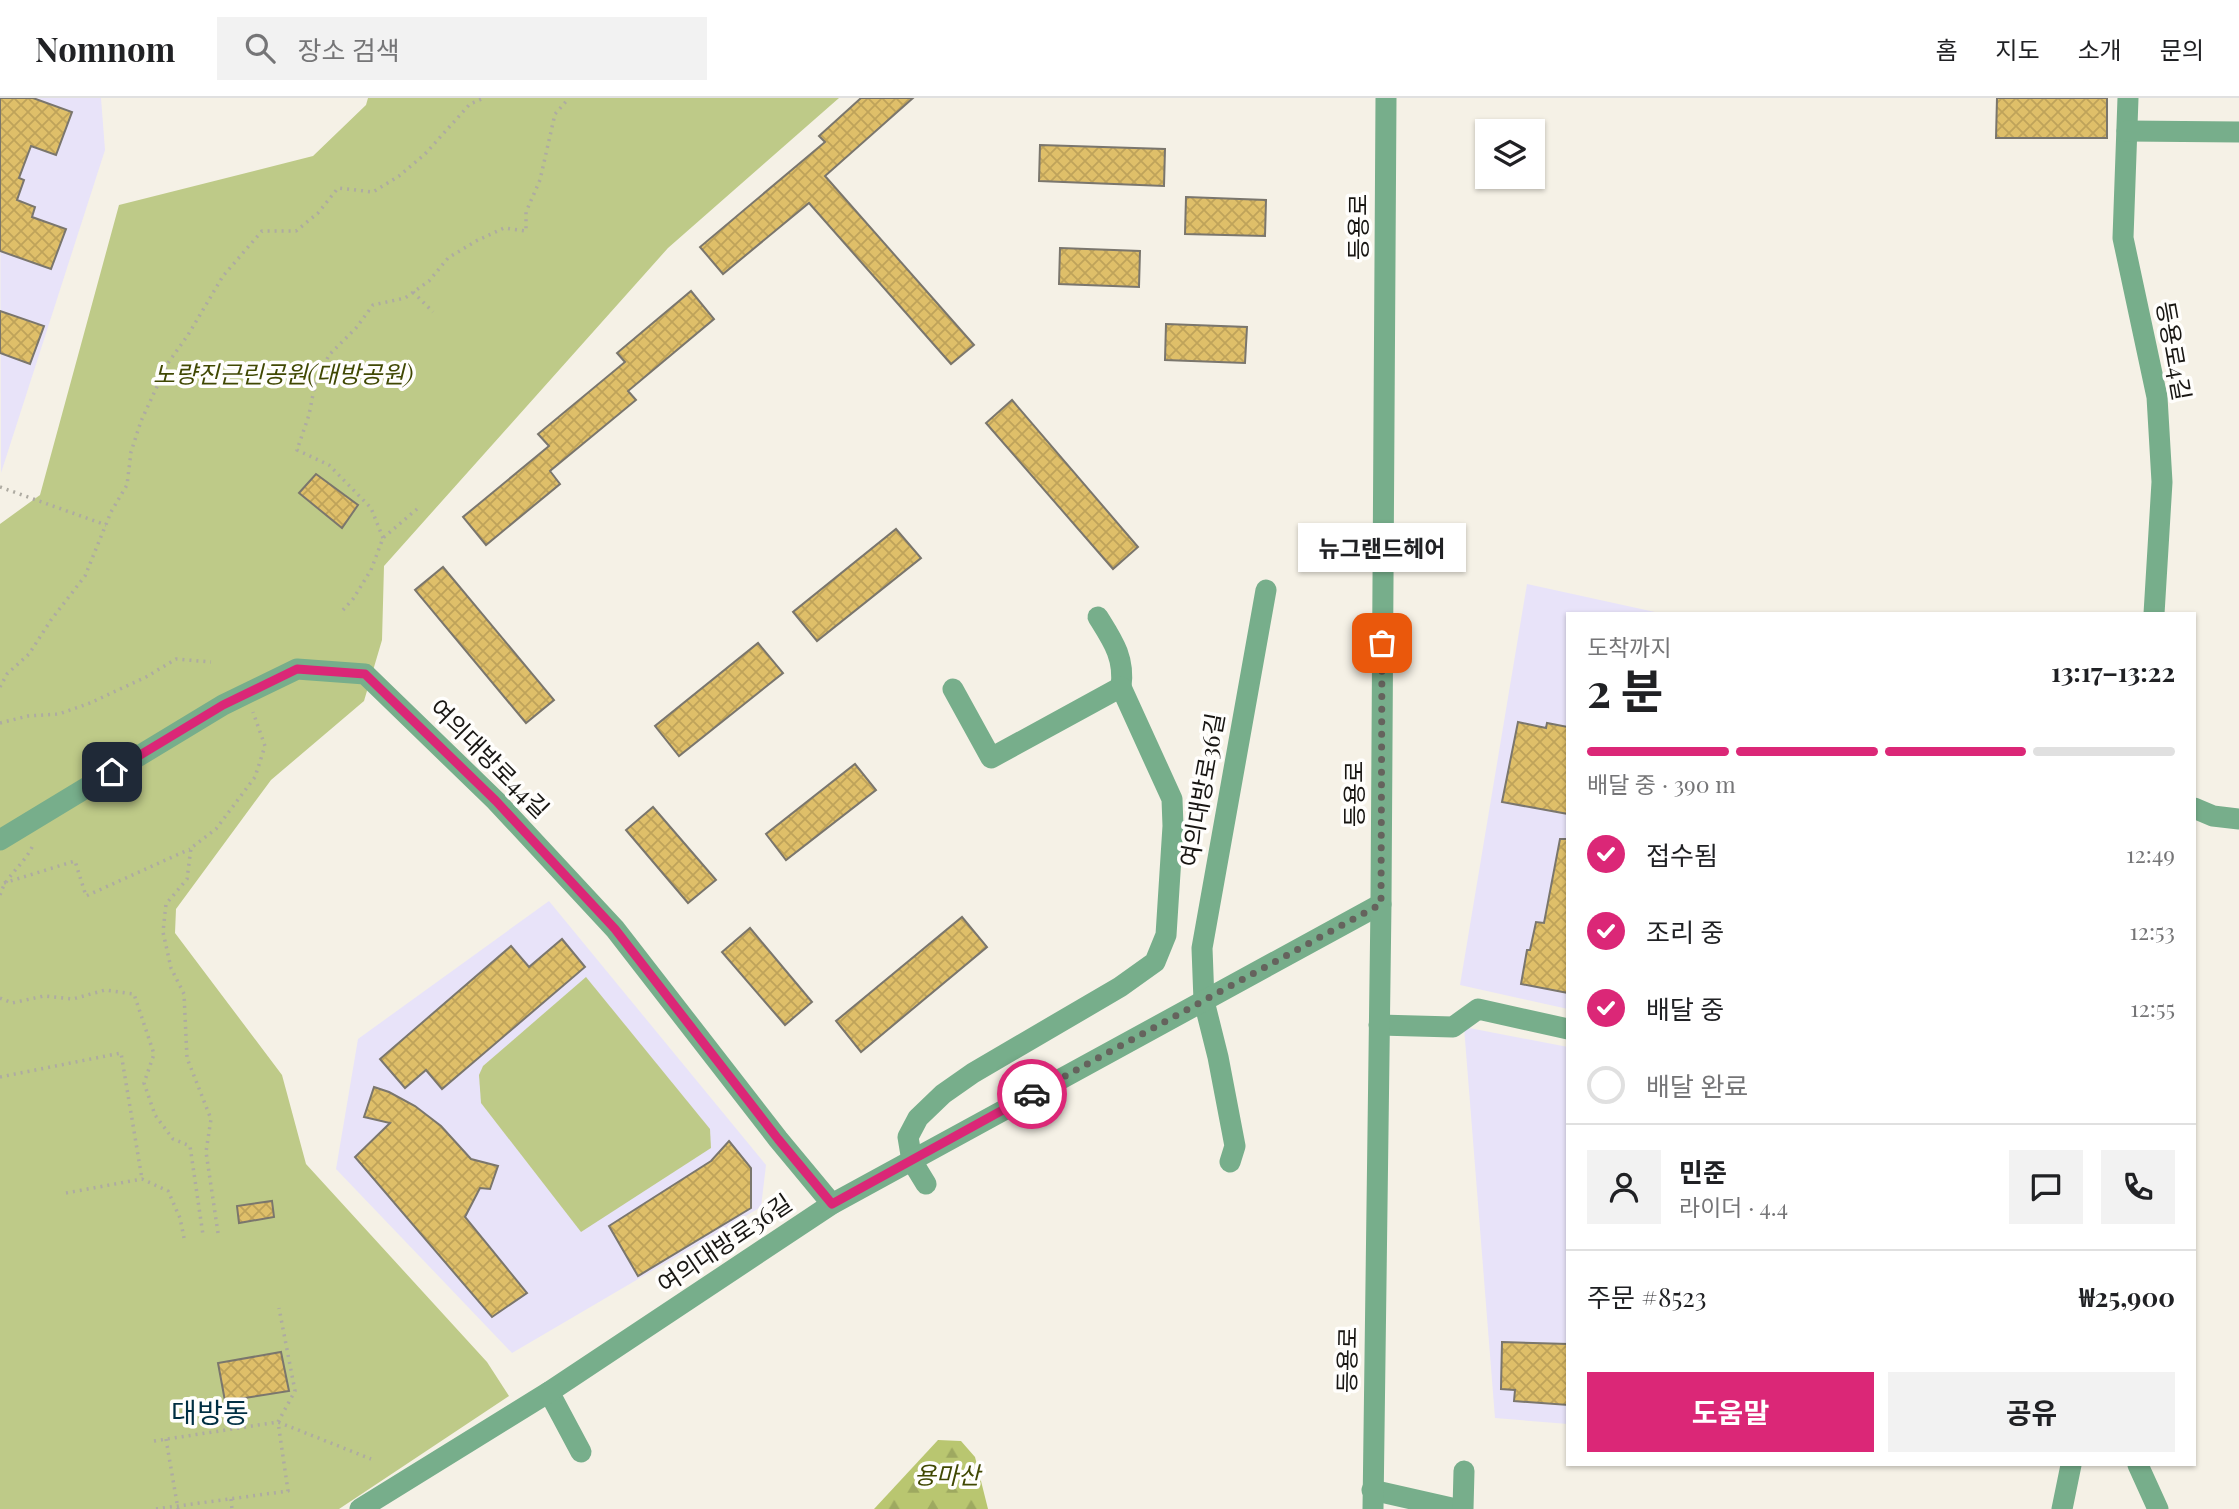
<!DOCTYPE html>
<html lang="ko">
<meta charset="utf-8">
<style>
:root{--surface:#fff;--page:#f2f2f2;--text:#202124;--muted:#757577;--line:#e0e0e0;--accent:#db2777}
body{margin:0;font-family:"Playfair Display","Noto Sans KR",serif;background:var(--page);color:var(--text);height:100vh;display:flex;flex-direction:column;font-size:26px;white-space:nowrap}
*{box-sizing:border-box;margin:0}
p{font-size:23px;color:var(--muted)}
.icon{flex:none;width:38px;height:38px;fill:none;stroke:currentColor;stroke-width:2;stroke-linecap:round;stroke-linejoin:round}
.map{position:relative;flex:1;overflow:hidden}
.sheet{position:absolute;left:1566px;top:514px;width:630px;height:854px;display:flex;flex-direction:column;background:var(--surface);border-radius:0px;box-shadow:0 2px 5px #0004}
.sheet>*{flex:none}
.controls{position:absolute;left:1475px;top:21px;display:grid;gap:14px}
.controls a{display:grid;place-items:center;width:70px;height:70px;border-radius:0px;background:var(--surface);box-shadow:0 2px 5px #0004;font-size:35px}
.pin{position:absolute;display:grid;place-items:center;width:60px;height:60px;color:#fff;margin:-30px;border-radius:14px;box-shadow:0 4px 10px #0006}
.courier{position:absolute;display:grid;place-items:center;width:70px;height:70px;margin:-35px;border:5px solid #db2777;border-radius:50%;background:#fff;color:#222;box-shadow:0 2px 9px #0007}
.bubble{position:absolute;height:49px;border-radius:0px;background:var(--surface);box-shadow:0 2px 5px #0004;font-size:23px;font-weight:700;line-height:49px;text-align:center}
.head em{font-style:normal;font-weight:700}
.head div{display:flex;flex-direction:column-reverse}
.head{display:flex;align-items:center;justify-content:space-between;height:119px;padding:0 21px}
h1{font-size:46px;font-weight:700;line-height:52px}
.bar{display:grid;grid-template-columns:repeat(4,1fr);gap:10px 7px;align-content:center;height:84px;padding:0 21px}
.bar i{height:9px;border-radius:5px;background:var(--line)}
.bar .active{background:var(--accent)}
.bar p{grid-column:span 4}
.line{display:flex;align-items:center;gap:18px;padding:0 21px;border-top:2px solid var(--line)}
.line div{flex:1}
.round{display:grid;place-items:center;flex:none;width:74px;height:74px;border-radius:0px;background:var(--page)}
ol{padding:0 21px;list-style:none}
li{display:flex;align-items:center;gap:21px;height:77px}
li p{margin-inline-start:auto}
li .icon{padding:7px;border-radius:50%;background:var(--accent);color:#fff;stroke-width:4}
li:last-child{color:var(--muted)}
li i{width:38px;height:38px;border:4px solid var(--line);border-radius:50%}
.button{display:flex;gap:14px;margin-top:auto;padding:14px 21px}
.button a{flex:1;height:80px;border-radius:0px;background:var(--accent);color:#fff;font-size:28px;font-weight:700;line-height:80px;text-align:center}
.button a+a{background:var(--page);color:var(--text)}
header{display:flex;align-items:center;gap:42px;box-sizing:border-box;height:98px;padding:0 35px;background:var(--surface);border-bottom:2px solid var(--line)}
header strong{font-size:33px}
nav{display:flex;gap:38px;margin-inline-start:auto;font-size:24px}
.search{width:490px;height:63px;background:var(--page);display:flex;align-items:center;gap:18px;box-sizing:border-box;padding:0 24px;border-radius:0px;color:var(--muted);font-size:26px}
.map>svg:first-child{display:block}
.education{fill:#e8e3f9}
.forest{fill:url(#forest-firs)}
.park{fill:#beca88}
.building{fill:url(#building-cross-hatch);stroke:#7a766d;stroke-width:2}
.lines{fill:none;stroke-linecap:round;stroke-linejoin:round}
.path{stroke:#aeaba2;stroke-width:3.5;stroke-dasharray:2 5;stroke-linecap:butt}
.minor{stroke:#77ae8b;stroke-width:21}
.done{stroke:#65635d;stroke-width:7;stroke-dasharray:0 12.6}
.route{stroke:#db2777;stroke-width:9}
.labels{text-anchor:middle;stroke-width:7;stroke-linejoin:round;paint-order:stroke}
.street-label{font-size:24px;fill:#181613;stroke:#fffefc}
.park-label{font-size:24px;font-style:italic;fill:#404803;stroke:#fffefc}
.quarter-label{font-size:28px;fill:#002f43;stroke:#fffefc}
</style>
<header>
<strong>Nomnom</strong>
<div class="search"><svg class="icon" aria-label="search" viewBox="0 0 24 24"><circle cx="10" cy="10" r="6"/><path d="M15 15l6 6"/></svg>장소 검색</div>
<nav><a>홈</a><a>지도</a><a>소개</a><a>문의</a></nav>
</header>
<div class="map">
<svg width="2239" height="1411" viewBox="0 0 2239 1411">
<defs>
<pattern id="forest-firs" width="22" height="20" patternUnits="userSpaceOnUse" patternTransform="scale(1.75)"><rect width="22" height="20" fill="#b9c670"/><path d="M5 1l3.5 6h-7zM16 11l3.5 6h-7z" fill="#9ea960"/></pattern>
<pattern id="building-cross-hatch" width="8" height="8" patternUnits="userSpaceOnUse" patternTransform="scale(1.75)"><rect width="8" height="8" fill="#dfbf69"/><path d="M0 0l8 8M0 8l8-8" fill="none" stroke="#bfa35a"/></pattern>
</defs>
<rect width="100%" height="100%" fill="#f5f1e6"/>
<g class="education">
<polygon points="0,0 101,0 105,52 1,375"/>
<polygon points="1527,486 1664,516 1568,516 1568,911 1460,887"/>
<polygon points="549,803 766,1067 761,1109 512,1255 336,1071 358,941"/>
<polygon points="1464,929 1568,949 1568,1326 1495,1320"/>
</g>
<polygon class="forest" points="938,1342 961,1343 975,1359 988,1411 874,1411"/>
<g class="park">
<polygon points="368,0 839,0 668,150 384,468 382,542 364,603 271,682 176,811 175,835 282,977 306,1066 487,1264 509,1298 339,1411 0,1411 0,426 40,397 119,107 313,58 366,7"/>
<polygon points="586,879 710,1031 711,1050 581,1134 481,1005 479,977 483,968"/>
</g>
<g class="building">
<polygon points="0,0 33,0 72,14 56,57 31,48 19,80 24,82 17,102 35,109 32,119 66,131 51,171 0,153"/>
<polygon points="861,0 913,0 825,78 974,247 951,266 809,105 723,176 700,149 825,44 819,38"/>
<polygon points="1997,0 2107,0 2107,40 1996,40"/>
<polygon points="1040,47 1165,51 1164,88 1039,83"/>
<polygon points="1186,99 1266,102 1265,138 1185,136"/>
<polygon points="1060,150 1140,153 1139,189 1059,186"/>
<polygon points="691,193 714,221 628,293 636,302 550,373 560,386 486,447 463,419 549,348 538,336 625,264 617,255"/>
<polygon points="0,213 44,228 30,266 0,255"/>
<polygon points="1166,226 1247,229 1245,265 1165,262"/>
<polygon points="1012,302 1138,449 1113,471 986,325"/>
<polygon points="316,376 358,407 342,430 299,395"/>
<polygon points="896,431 921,460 817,543 793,514"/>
<polygon points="443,469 554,602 526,625 415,492"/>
<polygon points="758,545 783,575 679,658 655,628"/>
<polygon points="1518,624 1546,630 1547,625 1568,629 1568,716 1502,704"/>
<polygon points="855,666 876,692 786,762 766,736"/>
<polygon points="653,709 716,782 688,805 626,732"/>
<polygon points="1560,741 1568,741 1568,895 1521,886 1527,852 1530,852 1536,824 1544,825"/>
<polygon points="962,819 987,849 861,954 836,923"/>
<polygon points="750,830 812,904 785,927 722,854"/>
<polygon points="562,841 585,869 442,991 426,972 405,990 380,961 511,848 529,869"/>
<polygon points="374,989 389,994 415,1008 441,1028 471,1061 498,1068 490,1091 480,1090 465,1119 527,1195 492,1219 355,1059 390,1025 364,1019"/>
<polygon points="729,1043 751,1070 751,1110 638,1178 609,1128 711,1063"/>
<polygon points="272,1103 274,1119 239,1125 237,1108"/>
<polygon points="1502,1244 1568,1246 1568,1307 1514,1303 1515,1292 1501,1291"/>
<polygon points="281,1254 289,1293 225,1303 218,1265"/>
</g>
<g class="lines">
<g class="path">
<polyline points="413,194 433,214"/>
<polyline points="0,389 106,427"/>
<polyline points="383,440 371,410 329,367 297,352 309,317 315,286 329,257 356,230 373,207 405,200 429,183 448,160 476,143 504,130 526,133 526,114 540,82 555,16 569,0"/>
<polyline points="343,512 353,501 371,472 383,440 417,411"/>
<polyline points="0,589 7,576 29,556 51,522 85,478 111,414 127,387 131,354 141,323 168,265 188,237 223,178 262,133 296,133 318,115 338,90 373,94 399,78 425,56 470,6 484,0"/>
<polyline points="0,625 28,618 59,616 90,605 146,579 176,561 211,564"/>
<polyline points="4,785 75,763 86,798 190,751"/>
<path d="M0,797C6,777 25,766 33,747"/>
<polyline points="0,900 12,905 44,898 73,901 105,892 134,896 154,956 144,985 155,1017 173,1041 190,1048 203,1137"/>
<polyline points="0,979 121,955 142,1081"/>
<polyline points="66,1095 142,1081 168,1093 180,1120 184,1140"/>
<polyline points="218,1135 206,1054 211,1021 187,960 184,896 171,870 163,834 166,806 187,781 191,750 216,731 255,679 265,648 253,614"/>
<polyline points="166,1341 178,1411"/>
<polyline points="154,1343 278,1324 371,1361"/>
<polyline points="231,1401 232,1411"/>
<polyline points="156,1411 288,1393 278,1324 295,1293 279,1210"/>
</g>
<g class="minor">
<polyline points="2128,0 2123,140 2157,299 2162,384 2154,516"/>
<polyline points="2127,33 2239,34"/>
<path d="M1098,519C1113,543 1125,560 1121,589"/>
<polyline points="2194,710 2213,718 2239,721"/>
<polyline points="0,742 223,607 297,571 365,576 496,703 615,831 778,1041 832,1106"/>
<polyline points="1379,927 1453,929 1478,911 1568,931"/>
<polyline points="1230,1064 1235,1048 1218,959 1204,903 1202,850 1266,492"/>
<polyline points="926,1086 912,1063 908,1039 918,1020 943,996 973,975 1120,889 1155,864 1166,837 1173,728 1172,701 1121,589 991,660 953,591"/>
<polyline points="549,1294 581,1354"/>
<polyline points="2138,1367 2158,1411"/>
<polyline points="1372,1392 1456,1411"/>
<polyline points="360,1411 549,1294 832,1106 1381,806"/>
<polyline points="1373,1411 1381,806 1386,0"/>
<polyline points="1463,1411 1464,1373"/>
<polyline points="2062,1411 2071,1367"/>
</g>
</g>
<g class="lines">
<polyline class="done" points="1032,996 1381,806 1382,545"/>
<polyline class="route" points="112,674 223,607 297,571 365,576 496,703 615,831 778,1041 832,1106 1032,996"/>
</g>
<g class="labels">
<g class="street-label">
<text transform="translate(1359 129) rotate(-90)" y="8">등용로</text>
<text transform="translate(2173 253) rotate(80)" y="8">등용로4길</text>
<text transform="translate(489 661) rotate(45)" y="8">여의대방로44길</text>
<text transform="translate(1203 692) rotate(-80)" y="8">여의대방로36길</text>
<text transform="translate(1355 696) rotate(-90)" y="8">등용로</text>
<text transform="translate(725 1146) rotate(-34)" y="8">여의대방로36길</text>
<text transform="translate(1348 1262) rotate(-89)" y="8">등용로</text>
</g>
<g class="park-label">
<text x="283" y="285">노량진근린공원(대방공원)</text>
<text x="947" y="1386">용마산</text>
</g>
<g class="quarter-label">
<text x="210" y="1325">대방동</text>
</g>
</g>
</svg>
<div class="controls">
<a><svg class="icon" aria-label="layers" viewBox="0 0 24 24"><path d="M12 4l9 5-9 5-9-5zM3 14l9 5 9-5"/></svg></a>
</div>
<div class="pin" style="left:1382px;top:545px;background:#ea580c"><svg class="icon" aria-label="bag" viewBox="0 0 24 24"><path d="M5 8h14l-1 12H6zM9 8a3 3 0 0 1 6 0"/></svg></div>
<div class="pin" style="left:112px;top:674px;background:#1f2937"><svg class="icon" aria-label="home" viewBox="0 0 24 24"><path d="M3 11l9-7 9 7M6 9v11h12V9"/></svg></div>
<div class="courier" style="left:1032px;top:996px"><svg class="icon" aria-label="car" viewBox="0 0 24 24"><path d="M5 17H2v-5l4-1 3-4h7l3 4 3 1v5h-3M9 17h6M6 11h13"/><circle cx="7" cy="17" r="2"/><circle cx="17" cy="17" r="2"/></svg></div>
<div class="bubble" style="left:1298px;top:425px;width:168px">뉴그랜드헤어</div>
<section class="sheet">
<div class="head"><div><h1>2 분</h1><p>도착까지</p></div><em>13:17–13:22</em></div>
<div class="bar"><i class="active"></i><i class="active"></i><i class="active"></i><i></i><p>배달 중 · 390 m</p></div>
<ol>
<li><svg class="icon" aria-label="check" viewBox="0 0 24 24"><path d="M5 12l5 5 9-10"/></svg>접수됨<p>12:49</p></li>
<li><svg class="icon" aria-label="check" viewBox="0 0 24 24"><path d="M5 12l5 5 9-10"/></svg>조리 중<p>12:53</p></li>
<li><svg class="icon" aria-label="check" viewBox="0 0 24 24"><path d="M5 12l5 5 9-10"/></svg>배달 중<p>12:55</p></li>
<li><i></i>배달 완료</li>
</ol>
<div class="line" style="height:126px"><a class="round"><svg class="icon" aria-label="person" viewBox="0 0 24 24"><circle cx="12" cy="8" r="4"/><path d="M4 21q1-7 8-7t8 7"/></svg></a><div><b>민준</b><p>라이더 · 4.4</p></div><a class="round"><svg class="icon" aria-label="chat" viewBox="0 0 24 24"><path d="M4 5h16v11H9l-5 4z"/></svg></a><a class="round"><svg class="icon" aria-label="phone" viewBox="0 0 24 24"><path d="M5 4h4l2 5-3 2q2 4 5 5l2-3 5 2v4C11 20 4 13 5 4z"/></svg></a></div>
<div class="line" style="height:91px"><div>주문 #8523</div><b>₩25,900</b></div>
<div class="button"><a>도움말</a><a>공유</a></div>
</section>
</div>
